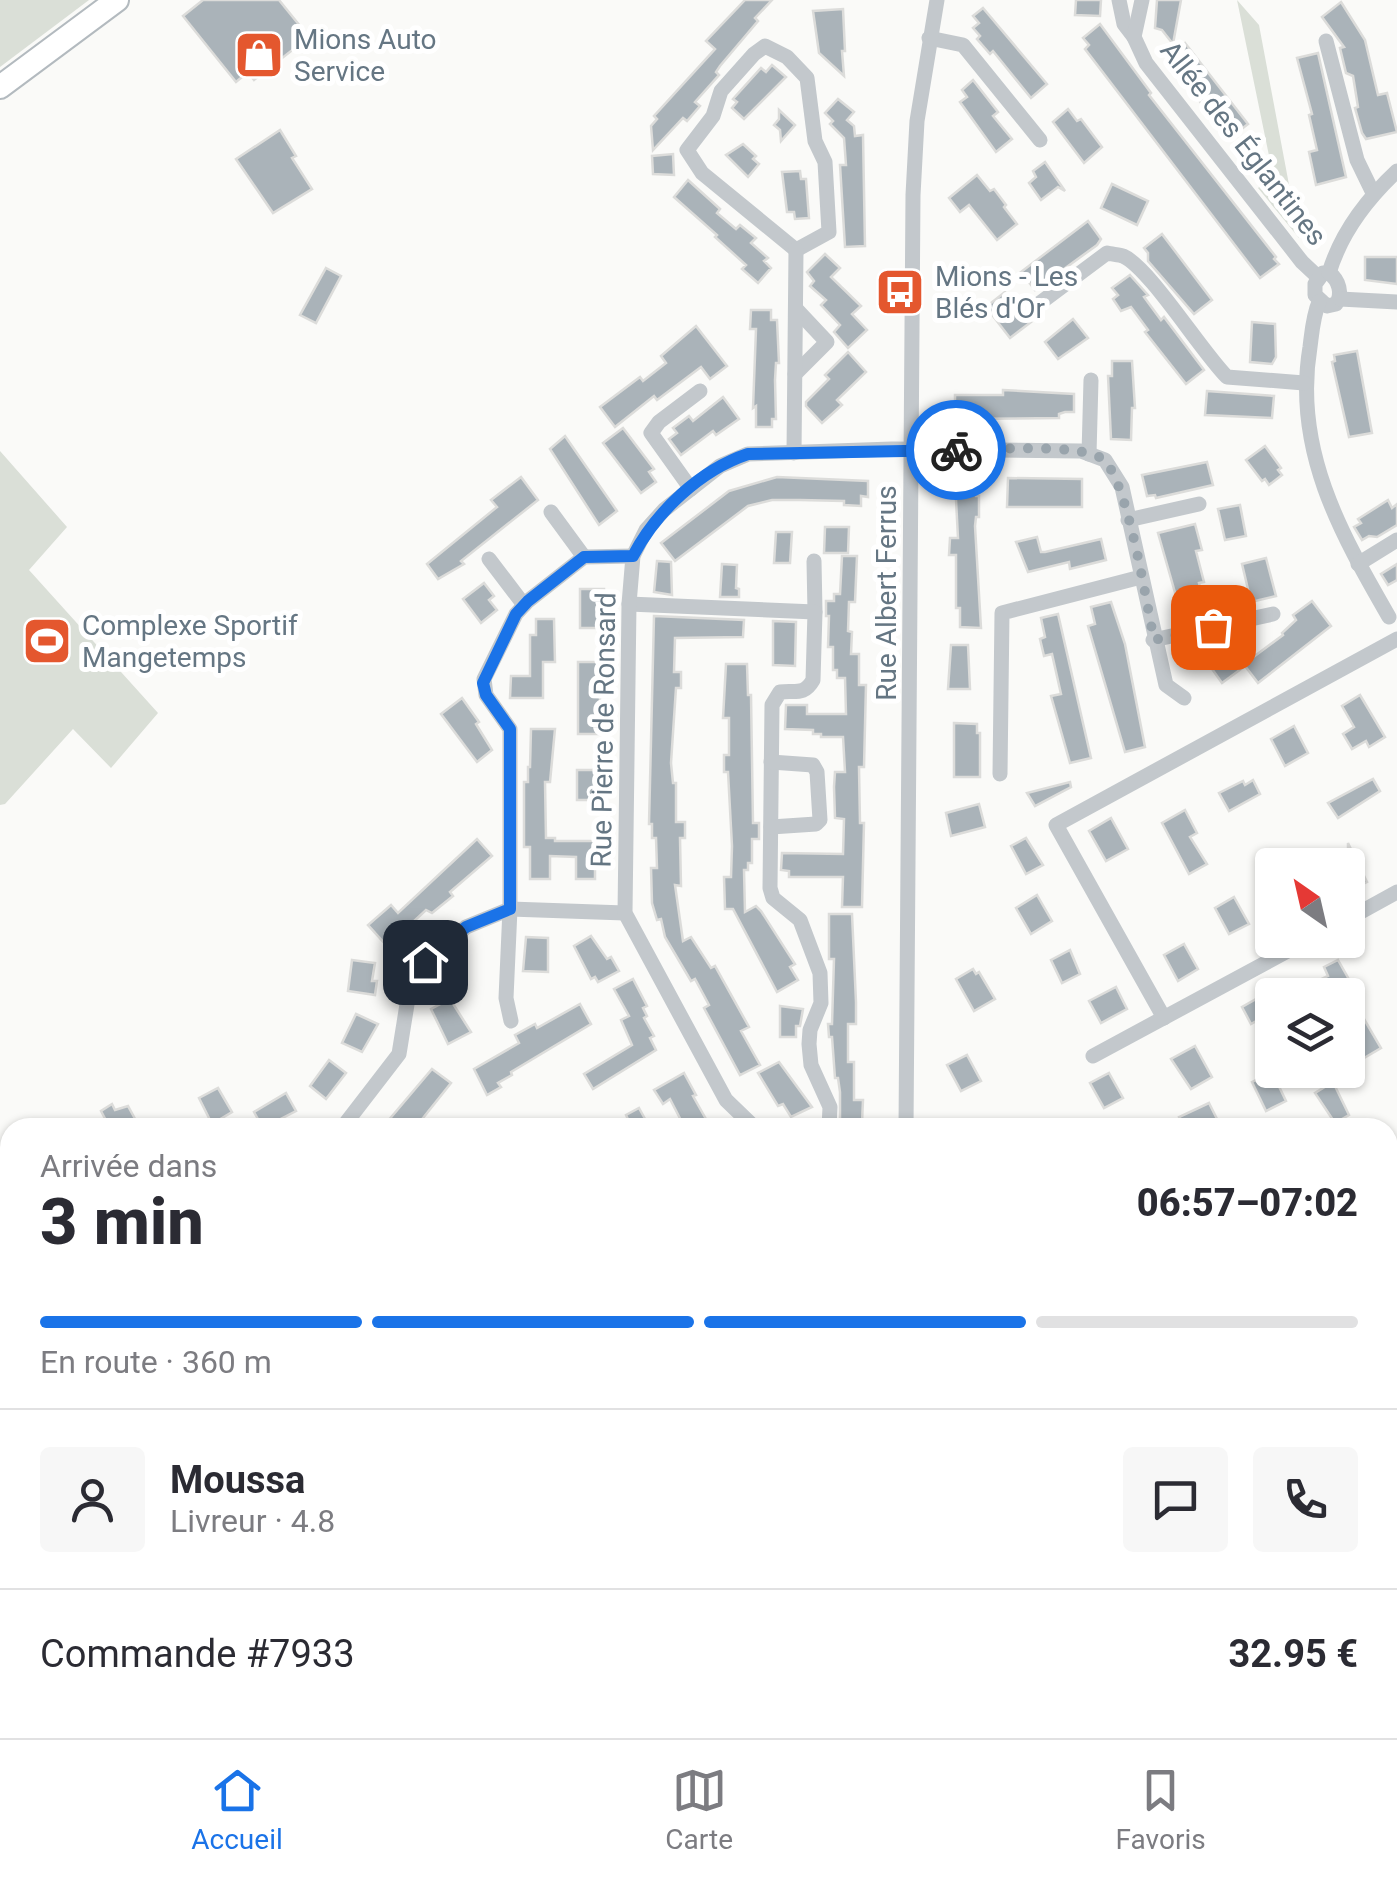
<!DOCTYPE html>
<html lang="fr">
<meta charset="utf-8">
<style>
:root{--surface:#fff;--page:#f7f7f7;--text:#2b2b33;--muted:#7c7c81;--line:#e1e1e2;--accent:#1a73e8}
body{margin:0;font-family:Roboto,sans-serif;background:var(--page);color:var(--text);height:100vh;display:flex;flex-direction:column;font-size:38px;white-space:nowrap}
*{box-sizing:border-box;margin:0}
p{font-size:32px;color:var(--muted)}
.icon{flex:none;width:55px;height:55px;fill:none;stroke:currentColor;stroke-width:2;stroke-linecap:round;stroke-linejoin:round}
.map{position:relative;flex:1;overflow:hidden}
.side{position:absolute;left:0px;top:1118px;width:1398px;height:622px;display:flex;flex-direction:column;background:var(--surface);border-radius:30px 30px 0 0;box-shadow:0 2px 8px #0004}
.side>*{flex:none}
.needle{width:65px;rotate:326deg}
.buttons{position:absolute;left:1255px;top:848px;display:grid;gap:20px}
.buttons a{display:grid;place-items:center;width:110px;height:110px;border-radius:10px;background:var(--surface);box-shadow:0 2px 8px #0004;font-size:50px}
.pin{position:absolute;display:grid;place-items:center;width:85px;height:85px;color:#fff;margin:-42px;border-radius:20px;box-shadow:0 5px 15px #0006}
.courier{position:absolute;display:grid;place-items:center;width:100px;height:100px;margin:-50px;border:8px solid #1a73e8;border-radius:50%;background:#fff;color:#222;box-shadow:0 2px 12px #0007}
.overview em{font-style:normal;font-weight:800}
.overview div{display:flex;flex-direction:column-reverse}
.overview{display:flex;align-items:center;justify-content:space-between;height:170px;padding:0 40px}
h1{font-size:65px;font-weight:800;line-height:75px}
.bar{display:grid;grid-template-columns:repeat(4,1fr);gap:15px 10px;align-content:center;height:120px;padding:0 40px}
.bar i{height:12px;border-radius:8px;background:var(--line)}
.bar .active{background:var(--accent)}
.bar p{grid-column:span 4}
.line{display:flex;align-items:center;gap:25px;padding:0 40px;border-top:2px solid var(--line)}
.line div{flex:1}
.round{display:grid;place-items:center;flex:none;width:105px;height:105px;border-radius:10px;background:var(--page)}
.dock{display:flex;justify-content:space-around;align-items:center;height:140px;border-top:2px solid var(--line);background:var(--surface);font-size:28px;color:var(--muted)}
.dock a{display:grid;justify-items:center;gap:5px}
.dock .active{color:var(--accent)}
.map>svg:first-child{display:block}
.green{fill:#dadfd7}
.building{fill:#aab3b9;stroke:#dcdcda;stroke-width:2.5}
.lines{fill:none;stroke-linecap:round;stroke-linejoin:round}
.secondary-casing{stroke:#b3babf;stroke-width:26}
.street{stroke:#c3c8cc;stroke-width:15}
.secondary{stroke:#fff;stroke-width:22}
.done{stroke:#99a4ac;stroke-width:10;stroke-dasharray:0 18}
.route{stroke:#1a73e8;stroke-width:12}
.labels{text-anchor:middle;stroke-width:10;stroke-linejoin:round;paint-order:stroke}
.poi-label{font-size:28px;fill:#657683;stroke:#fff;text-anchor:start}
.street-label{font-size:28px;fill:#657683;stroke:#fff}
</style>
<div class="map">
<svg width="1397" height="1738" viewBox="0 0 1397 1738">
<rect width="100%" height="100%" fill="#fafaf8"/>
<g class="green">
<polygon points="0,0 89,0 0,67"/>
<polygon points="1237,0 1259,25 1299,238 1258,188 1273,175"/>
<polygon points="0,451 67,527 29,570 158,713 111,768 73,729 5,804 0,805"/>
</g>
<g class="building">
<polygon points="203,0 279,0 309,37 254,80 248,72 236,82 183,16"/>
<polygon points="745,0 772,0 755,18 758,21 720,66 716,72 719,75 695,102 700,106 687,121 683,118 653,150 651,126 657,119 654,116 715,49 706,41"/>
<polygon points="1076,0 1101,0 1100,16 1075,15"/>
<polygon points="1157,0 1181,0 1173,44 1162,30 1155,28"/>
<polygon points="1341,2 1365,40 1378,95 1387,93 1397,132 1366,139 1362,133 1355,108 1358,107 1353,76 1346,73 1340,48 1344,47 1322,17"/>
<polygon points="983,8 1047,84 1031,98 993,51 990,54 977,39 980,36 973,28 979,23 973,16"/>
<polygon points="843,9 845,51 842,51 844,76 819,53 813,11"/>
<polygon points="1100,24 1151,93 1149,95 1276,257 1274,259 1279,264 1260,278 1085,49 1089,45 1083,38"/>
<polygon points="1185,43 1248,124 1230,138 1223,134 1187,83 1185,85 1170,65 1172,63 1167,57"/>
<polygon points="1318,53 1346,177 1316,185 1309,152 1317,150 1309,115 1312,114 1297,58"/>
<polygon points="772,65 786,77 744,119 732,108 737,102 733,99 761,68 766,72"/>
<polygon points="973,80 998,112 993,116 1012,139 996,152 960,102 967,97 962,90"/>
<polygon points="838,99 854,112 847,120 854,126 855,136 863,135 865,246 845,247 840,165 846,165 844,138 830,124 833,121 825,113"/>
<polygon points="1068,109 1077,121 1081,119 1102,147 1084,163 1053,122"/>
<polygon points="779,110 795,125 781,141 780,130 774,125 779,119"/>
<polygon points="280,130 296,156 292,158 312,189 273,213 236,159"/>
<polygon points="743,144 756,156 753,159 759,164 748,177 726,155"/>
<polygon points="673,154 674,175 653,174 652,156"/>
<polygon points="1045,162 1065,191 1058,187 1041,200 1029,183 1036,177 1033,171"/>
<polygon points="800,171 801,179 806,179 809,218 795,219 794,212 787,212 782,172"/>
<polygon points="977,175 990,191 994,189 1006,205 1004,207 1017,224 997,240 969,205 960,212 949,198"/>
<polygon points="688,180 720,209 717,213 736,229 740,225 756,238 751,243 768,258 764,261 771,268 758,283 742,269 746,265 715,237 717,235 674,197"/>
<polygon points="1112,184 1148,201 1137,225 1101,208"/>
<polygon points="1088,221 1101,239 1097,245 1035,290 1021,272"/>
<polygon points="1162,234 1212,300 1194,314 1148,261 1148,253 1144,248"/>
<polygon points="825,254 840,268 831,277 861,306 852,314 867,330 848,348 834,332 840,325 821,305 826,300 810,286 814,281 807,272"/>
<polygon points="1365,257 1397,257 1397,284 1365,280"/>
<polygon points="326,268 341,276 316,323 300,315"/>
<polygon points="1130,275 1148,295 1144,297 1161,320 1164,317 1204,370 1186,384 1145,332 1148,330 1131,307 1121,311 1113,299 1118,295 1112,288"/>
<polygon points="1005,292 1031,322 1010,338 986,307"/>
<polygon points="751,310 771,310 771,320 777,320 779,363 776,363 775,380 776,419 772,419 772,427 756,427 756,406 753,408 756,329 750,329"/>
<polygon points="1073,319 1088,338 1058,359 1045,342"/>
<polygon points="1252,322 1275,324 1276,357 1272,364 1250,362"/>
<polygon points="696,326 727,366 710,379 701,367 657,400 654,396 615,427 600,407 640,377 643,381 666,363 661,356"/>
<polygon points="1357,351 1372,433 1349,437 1332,362 1335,361 1334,355"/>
<polygon points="848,352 866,372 837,400 842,405 822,423 806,406 806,402 829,379 825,375"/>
<polygon points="1112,361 1132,361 1135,408 1132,408 1131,440 1111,439 1108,376 1112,376"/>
<polygon points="1003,390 1074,394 1074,412 1065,412 1059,414 1059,418 955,419 955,395 1003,395"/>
<polygon points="1207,391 1274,396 1272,418 1205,415"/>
<polygon points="723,397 739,419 716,435 713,431 681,455 669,439 677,433 673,428 689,416 693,421"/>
<polygon points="623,428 654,469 649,472 656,482 641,493 603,443"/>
<polygon points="565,436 617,511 599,525 550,449"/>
<polygon points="1265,446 1281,468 1278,470 1282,475 1269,485 1265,479 1262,481 1246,460"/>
<polygon points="1207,462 1213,485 1156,498 1155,495 1147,496 1142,475"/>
<polygon points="521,477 538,500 461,561 464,564 438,579 427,564 497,507 491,500"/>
<polygon points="777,477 868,481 868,497 861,496 861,506 844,505 844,501 800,500 772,500 748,506 675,561 661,543 729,491"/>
<polygon points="1008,478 1082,479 1082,507 1007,507"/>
<polygon points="955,481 976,481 976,496 979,496 979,517 976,517 975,526 981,628 960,627 960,608 956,608 956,555 949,555 950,538 958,538"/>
<polygon points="1388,500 1392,508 1397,504 1397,525 1377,537 1369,536 1362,540 1354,527 1361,523 1358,519"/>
<polygon points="1240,505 1246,536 1225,540 1218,509"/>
<polygon points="1195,524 1202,550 1196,551 1204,582 1199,583 1206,612 1182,617 1158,533"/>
<polygon points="825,527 849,527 848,553 824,553"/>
<polygon points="776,532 792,532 790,563 774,563"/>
<polygon points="1037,537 1041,552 1045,552 1101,539 1106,560 1070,569 1069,562 1028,572 1016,542"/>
<polygon points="842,556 857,556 855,602 849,602 848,631 852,632 851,654 859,654 859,685 866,685 864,767 859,767 860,823 864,823 862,907 842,907 843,877 789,877 789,871 781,870 782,853 843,854 844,819 835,818 834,787 835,772 845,772 843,737 821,737 821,734 813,734 813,730 785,729 786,705 807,705 807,714 846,714 845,678 837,678 837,670 833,670 833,647 828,647 829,616 826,616 826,601 834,601 834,594 840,594"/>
<polygon points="1266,558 1276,596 1251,602 1242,564"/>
<polygon points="657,561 671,562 672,595 654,592"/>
<polygon points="722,564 737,565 736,588 739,589 739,597 720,597"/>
<polygon points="1397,564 1397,580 1388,585 1381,574"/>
<polygon points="484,583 494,596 489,600 497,610 481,623 463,599"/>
<rect x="580" y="589" width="24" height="39"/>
<polygon points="1312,601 1331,626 1258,683 1245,666 1222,683 1205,659 1229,642 1244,664 1283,635 1282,633 1296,620 1293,615"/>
<polygon points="1111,602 1125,644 1145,747 1125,752 1088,626 1095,624 1091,607"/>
<polygon points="1058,614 1091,758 1070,763 1051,696 1061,694 1052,654 1044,656 1040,639 1045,637 1041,618"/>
<polygon points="654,616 744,620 743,637 675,638 674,672 681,672 681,688 676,688 671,763 673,783 676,783 676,822 685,822 685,838 680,838 681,886 675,885 683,941 691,937 711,968 715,966 749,1027 741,1031 760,1065 740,1075 704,1008 709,1005 695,979 691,981 665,937 661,919 657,920 652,903 651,868 657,868 656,838 652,838 652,824 649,824"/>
<polygon points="536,619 554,619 555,662 543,662 543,698 510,698 511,676 530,676 530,635 536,635"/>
<polygon points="773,621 796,622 795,666 773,665"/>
<polygon points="951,645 968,645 970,689 948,689"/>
<rect x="578" y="662" width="22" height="72"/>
<polygon points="726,664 747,664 748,695 751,695 753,823 759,823 759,839 752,839 752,863 748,863 748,870 744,870 745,912 756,906 761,911 795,964 790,967 798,980 777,992 733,909 725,909 724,877 731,877 732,846 728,772 724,772 724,755 729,755 729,718 723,718"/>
<polygon points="1360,695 1385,737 1369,747 1366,741 1352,749 1343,734 1354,727 1342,706"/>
<polygon points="462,698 479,722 476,724 492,750 477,762 441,714"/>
<polygon points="954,723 977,724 977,733 980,733 980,777 954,777"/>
<polygon points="1294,726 1308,753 1285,766 1271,739"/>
<polygon points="531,729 555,729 550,782 545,782 546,838 555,838 555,841 595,841 595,879 576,879 576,857 550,856 550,879 530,879 530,847 524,847 524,782 528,782 528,767 530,767"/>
<polygon points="577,770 597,770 596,787 601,787 601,800 577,800"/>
<polygon points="1373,779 1380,791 1338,818 1328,803"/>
<polygon points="1253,780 1260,794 1229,811 1219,793 1243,781 1245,785"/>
<polygon points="1070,782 1071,787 1035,806 1027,793"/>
<polygon points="979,804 985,827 951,836 946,813"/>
<polygon points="1185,810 1197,833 1190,837 1207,864 1189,874 1162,823"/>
<polygon points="1111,818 1128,849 1106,861 1089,831"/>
<polygon points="1026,838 1043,865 1026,874 1011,846"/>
<polygon points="477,839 492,856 450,892 453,896 432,913 426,910 387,946 368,925 391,905 398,913"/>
<polygon points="1348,843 1367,882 1348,892"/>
<polygon points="1037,895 1052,921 1031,934 1016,908"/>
<polygon points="1234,897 1249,924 1229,934 1215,908"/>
<polygon points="829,914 852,914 856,1002 856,1024 848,1024 848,1062 854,1062 854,1100 863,1100 862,1123 840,1123 840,1092 838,1078 835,1078 832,1037 829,1037 828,1024 832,1024 834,959 829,959"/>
<polygon points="591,936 607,959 611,957 619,971 598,982 595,977 591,979 574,946"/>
<polygon points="526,937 548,938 548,972 523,971"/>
<polygon points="1184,944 1198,969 1178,981 1164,955"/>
<polygon points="1070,950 1080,974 1062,983 1051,960"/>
<polygon points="352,960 375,963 372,981 377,981 375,995 348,991"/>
<polygon points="1338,960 1351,983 1322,995 1315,982 1328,976 1324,967"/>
<polygon points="973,969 976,974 979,972 995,999 974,1011 956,979"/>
<polygon points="633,979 647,1006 643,1008 647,1016 644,1018 654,1036 650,1038 656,1050 593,1089 584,1074 632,1045 621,1020 629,1016 614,989"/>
<polygon points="1116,987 1127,1009 1101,1023 1089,1001"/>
<polygon points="1272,990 1272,1012 1251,1024 1242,1007"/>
<polygon points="450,999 471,1032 448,1044 431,1009"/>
<polygon points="580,1004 591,1024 511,1072 512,1075 498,1083 501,1087 487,1095 474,1069 519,1043 515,1035 535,1024 537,1028"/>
<polygon points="780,1006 803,1009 800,1026 796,1026 796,1037 780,1037"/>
<polygon points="356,1014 378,1024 362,1052 342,1043"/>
<polygon points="1364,1019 1381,1048 1364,1058 1360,1050 1348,1058 1348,1029"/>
<polygon points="1195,1046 1212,1077 1191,1089 1171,1059"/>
<polygon points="967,1055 981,1081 961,1091 947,1065"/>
<polygon points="329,1060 346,1073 326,1099 310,1086"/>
<polygon points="779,1062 812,1107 791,1117 783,1104 778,1106 758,1073"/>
<polygon points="432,1069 451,1083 415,1128 382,1128"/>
<polygon points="1272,1072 1286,1101 1266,1111 1252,1082"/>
<polygon points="684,1073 696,1095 693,1096 711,1128 685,1128 670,1099 663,1104 654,1090"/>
<polygon points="1109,1073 1123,1098 1104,1108 1090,1083"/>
<polygon points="1333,1082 1349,1115 1335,1123 1315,1093"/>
<polygon points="218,1088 232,1112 212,1124 199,1098"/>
<polygon points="286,1093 296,1111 263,1128 254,1112"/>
<polygon points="1209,1103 1218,1121 1206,1128 1184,1128 1179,1117"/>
<polygon points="112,1104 115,1110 128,1106 140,1128 110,1128 101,1111"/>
<polygon points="639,1108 650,1128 632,1128 626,1115"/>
</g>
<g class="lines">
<g class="secondary-casing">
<g id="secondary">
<polyline points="0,87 117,0"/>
<polyline points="1388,1281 1397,1276"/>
<polyline points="0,1499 10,1499"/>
</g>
</g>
<g class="street">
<polyline points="1119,0 1124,24 1134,37"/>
<polyline points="1142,0 1134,37 1146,63 1302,262 1318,277"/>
<polyline points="929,38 963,45 1040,140"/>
<polyline points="1326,41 1357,160 1373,193"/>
<polygon points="765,46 787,57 807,78 815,141 825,162 829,232 796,250 702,173 687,150 713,116 721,91 754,54"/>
<path d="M1323,273H1329C1339,280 1343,294 1336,304L1327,306L1315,295V284Z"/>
<path d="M1329,273C1341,233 1367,199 1397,171"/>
<polyline points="1340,299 1397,302"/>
<path d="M1319,302C1313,316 1312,332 1310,347C1293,449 1340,532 1389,617"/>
<path d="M1036,306L1107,253C1111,254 1120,255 1123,256C1149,267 1201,351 1227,377L1304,383"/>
<polyline points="795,374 827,342 796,309"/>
<polyline points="794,453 796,250"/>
<polyline points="1089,454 1091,380"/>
<polyline points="691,489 651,433 659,422 700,391"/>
<polyline points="551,512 584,557"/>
<polyline points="1128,520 1199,504"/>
<polyline points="489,559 524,605"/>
<polyline points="814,561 815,612"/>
<polyline points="1358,564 1397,540"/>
<path d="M629,604L815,612L813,680C804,696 795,690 780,692L772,705L770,888L773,898L800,920L820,973L821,1003L810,1030L809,1044L811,1065L830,1107L829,1128"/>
<polyline points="1153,640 1273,614"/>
<polyline points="1000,774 1002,613 1141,577"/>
<polyline points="771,827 816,824 820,820 817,772 813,765 771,762"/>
<polyline points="1348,919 1397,892"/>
<polyline points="1164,1018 1056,825 1397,639"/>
<polyline points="511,1021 506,998 510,909 510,729 486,695 484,679 516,614 528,601 584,557 633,556"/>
<polyline points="1093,1056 1308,940"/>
<polyline points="342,1128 399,1054 409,992 416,973 466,927 510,909 625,913"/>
<polyline points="755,1128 726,1100 625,913 629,604 633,556 646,530 664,510 720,466 748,454 892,449 1081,451 1105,460 1122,487 1166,685 1184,698"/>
<polyline points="906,1128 913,195 917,121 937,0"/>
<polyline points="0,1283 10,1274"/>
<polyline points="1388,1433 1397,1449"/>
<polyline points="0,1542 10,1552"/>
<polyline points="209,1730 219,1738"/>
<polyline points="574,1730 578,1738"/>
<polyline points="899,1730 900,1738"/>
<polyline points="1354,1730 1358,1738"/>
<polyline points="101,1738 113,1730"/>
<polyline points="788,1738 795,1730"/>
<polyline points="1017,1738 1017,1730"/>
</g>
<use href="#secondary" class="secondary"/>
</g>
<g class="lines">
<path class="done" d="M956,450C990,450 1075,443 1101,458C1127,473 1147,607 1154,640L1213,627"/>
<path class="route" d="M425,962L466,927L510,909V729L486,695L483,683L516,614L528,601L584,557L633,556C656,512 700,470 748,454L956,450"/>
</g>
<defs>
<g id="shop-square" transform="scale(2.5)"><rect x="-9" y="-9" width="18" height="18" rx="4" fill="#e4572e" stroke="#fff"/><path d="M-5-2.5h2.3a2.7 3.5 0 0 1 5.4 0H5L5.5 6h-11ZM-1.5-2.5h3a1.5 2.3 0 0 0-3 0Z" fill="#fff"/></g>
<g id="bus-square" transform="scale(2.5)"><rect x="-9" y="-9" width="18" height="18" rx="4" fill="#e4572e" stroke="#fff"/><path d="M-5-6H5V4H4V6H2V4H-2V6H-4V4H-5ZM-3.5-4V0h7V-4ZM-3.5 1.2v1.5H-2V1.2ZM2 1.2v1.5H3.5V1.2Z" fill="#fff"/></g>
<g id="stadium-square" transform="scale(2.5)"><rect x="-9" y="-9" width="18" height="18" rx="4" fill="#e4572e" stroke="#fff"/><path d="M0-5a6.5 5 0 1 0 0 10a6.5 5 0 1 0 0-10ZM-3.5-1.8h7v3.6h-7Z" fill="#fff"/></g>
</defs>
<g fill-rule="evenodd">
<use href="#shop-square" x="259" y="55"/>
<use href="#bus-square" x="900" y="292"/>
<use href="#stadium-square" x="47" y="641"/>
</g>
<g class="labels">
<g class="poi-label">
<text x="294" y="49">Mions Auto<tspan x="294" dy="32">Service</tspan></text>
<text x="935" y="286">Mions - Les<tspan x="935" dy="32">Blés d'Or</tspan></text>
<text x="82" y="635">Complexe Sportif<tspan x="82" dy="32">Mangetemps</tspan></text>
</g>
<g class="street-label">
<text transform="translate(1244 143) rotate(52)" y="10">Allée des Églantines</text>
<text transform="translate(886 593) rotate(-90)" y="10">Rue Albert Ferrus</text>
<text transform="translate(603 730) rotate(-89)" y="10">Rue Pierre de Ronsard</text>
</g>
</g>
</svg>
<div class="buttons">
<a><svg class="needle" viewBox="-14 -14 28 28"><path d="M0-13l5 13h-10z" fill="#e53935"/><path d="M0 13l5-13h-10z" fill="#7c7c81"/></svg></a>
<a><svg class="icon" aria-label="layers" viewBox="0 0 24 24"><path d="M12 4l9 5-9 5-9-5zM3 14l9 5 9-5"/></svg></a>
</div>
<div class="pin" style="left:1213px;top:627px;background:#ea580c"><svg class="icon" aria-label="bag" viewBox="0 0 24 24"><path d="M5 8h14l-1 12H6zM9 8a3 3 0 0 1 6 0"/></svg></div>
<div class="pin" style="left:425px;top:962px;background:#1f2937"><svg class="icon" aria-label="home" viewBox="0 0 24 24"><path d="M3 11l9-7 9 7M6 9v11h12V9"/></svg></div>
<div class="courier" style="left:956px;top:450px"><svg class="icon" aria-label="bike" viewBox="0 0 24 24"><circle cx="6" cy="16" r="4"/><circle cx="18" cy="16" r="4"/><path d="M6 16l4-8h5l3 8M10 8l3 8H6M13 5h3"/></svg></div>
<section class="side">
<div class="overview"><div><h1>3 min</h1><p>Arrivée dans</p></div><em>06:57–07:02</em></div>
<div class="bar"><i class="active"></i><i class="active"></i><i class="active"></i><i></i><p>En route · 360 m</p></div>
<div class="line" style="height:180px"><a class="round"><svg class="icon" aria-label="person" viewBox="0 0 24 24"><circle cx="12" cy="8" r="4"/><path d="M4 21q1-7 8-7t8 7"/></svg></a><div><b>Moussa</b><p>Livreur · 4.8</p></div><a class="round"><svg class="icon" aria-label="chat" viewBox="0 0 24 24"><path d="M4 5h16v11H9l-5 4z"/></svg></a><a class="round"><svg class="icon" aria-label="phone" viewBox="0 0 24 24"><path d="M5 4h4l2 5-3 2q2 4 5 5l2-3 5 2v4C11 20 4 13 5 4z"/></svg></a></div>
<div class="line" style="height:130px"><div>Commande #7933</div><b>32.95 €</b></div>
</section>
</div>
<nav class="dock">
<a class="active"><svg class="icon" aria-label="home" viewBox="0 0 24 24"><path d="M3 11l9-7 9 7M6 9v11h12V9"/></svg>Accueil</a>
<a><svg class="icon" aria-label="map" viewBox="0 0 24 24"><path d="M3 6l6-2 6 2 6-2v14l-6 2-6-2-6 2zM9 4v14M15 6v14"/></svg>Carte</a>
<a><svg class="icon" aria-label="saved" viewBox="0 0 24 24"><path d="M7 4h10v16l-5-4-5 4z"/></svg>Favoris</a>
</nav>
